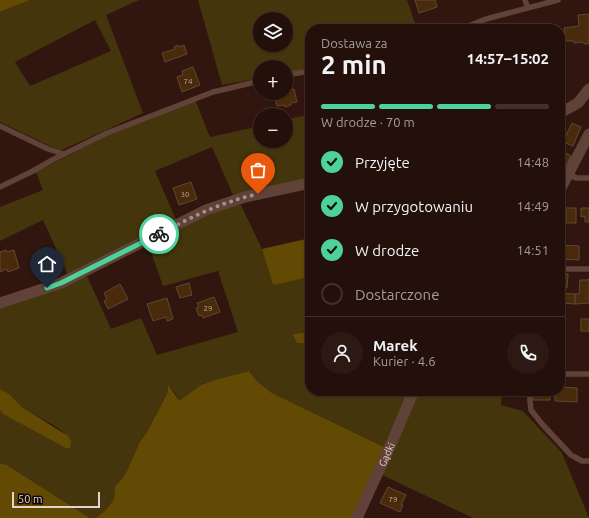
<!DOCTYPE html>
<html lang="pl">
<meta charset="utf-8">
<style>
:root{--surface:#24100a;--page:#2c1913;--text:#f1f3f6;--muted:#a39d9c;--line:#41302b;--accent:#4dd39a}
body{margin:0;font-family:Ubuntu,sans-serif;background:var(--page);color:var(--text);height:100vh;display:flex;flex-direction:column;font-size:15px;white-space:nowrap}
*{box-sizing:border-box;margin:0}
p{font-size:13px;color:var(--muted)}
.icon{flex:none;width:22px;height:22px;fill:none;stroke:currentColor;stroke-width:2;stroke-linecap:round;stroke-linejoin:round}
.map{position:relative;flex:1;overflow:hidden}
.sheet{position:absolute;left:305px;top:24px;width:260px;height:372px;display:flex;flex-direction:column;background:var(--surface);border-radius:16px;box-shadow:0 1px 3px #0004,0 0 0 1px var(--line)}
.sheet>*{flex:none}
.controls{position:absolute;left:253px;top:12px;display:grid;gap:8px}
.controls a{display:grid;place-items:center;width:40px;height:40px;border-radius:50%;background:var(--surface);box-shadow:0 1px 3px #0004,0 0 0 1px var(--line);font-size:20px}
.scale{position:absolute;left:12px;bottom:10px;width:88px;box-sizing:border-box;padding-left:4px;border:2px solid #e5d2cc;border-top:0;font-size:11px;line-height:14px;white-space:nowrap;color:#e5d2cc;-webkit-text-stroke:3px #100503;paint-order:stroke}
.pin{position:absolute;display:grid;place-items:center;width:34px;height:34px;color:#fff;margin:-41px -17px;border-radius:50% 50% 50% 0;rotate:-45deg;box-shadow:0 0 4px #0007}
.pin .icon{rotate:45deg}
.courier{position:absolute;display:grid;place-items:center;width:40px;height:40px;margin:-20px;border:3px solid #4dd39a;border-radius:50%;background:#fff;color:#222;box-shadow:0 1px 5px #0007}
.summary em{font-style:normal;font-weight:700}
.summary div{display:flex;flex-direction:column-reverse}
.summary{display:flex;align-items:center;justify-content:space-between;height:68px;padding:0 16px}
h1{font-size:26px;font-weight:700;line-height:30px}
.bar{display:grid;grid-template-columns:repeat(4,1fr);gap:6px 4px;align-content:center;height:48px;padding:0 16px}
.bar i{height:5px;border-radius:3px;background:var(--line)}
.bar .selected{background:var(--accent)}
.bar p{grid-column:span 4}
.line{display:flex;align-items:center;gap:10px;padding:0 16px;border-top:1px solid var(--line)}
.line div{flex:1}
.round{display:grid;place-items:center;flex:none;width:42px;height:42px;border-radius:21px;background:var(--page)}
ol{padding:0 16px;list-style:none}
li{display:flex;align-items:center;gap:12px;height:44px}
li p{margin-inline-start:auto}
li .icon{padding:4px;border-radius:50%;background:var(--accent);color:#111;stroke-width:4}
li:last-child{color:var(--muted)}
li i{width:22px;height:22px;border:2px solid var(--line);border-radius:50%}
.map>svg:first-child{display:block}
.green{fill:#44350c;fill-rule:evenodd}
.forest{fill:#624a04}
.building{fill:#492a0a;stroke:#604833}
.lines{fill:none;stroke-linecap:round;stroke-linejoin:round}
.service{stroke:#614239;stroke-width:5.5}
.minor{stroke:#614239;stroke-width:11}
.done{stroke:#a6908a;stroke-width:4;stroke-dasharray:0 7.2}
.route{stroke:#4dd39a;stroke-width:5}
.labels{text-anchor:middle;stroke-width:3;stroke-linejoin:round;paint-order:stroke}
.number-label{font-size:8px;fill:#bea89c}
.street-label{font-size:10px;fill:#e5d2cc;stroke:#100503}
</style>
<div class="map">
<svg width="589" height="518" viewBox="0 0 589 518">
<rect width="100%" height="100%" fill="#30160e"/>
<g class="green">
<path d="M30,0H139L106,15L143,113L62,150L54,148L0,122V12ZM95,20L111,51L30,86L15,62Z"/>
<path d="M198,0H407L417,29H310V68L286,73V67H260V78L222,85ZM260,19H286V45H260Z"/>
<polygon points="189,102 196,102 210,137 260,126 260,141 286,141 286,120 310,114 310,178 234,197 212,147 155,171 176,220 68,275 43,220 0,241 0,207 43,190 36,172 118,130"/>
<path d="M239,201L262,249L273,284L310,277V332L292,334L297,343L310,344V391H410L384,447L272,393L256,380L249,371L218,379L201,385L179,402L176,395L168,384V392L147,432L139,443L134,454L132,462L122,479L115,486L114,499L102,515L96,518H90L7,465L0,463V410L4,414L71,441C62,426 36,417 22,407C14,401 9,394 0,389V305L87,276L111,329L141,318L157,355L238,332L218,271L163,286L148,244L169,231Z"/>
<polygon points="419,391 502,391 501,405 523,411 562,453 589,518 473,518 380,474"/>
</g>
<g class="forest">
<polygon points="0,0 30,0 0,12"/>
<polygon points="310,238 310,277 273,285 262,249"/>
<polygon points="310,332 310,344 297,343 292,334"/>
<polygon points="249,371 256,380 272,393 384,447 352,518 96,518 105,511 114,499 115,486 122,479 128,469 139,443 147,432 168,392 168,384 179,401 201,385 218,379"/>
<polygon points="0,389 9,394 22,407 68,436 71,441 70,448 66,448 3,414 0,410"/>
<polygon points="0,463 7,465 90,518 93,518 0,518"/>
</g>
<g class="building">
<polygon points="415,0 435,0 437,7 419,13"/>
<polygon points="589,14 589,43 588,44 585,44 582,42 574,43 574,41 566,41 564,28 579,26 578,15"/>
<polygon points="550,25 551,29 537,29 537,26"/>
<polygon points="178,45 179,47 184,45 187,54 165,62 162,53 175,49 174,47"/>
<polygon points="193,67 200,85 182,92 177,77 183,75 182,71"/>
<polygon points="294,89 297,102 291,103 291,105 285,107 285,105 277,106 274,95 286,93 286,91"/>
<polygon points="572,123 581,127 573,146 563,142"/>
<polygon points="560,150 571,156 561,175 560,175"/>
<polygon points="191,182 197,199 179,205 173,188"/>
<rect x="566" y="208" width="10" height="15"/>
<polygon points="581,208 589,208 589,222 585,222 585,216 581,217"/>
<polygon points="561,245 579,246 579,260 561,259"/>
<polygon points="6,250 7,252 14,250 19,268 8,272 7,269 0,272 0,252"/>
<polygon points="37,260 38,262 43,261 48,273 39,277 32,262"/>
<polygon points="560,274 568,274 567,288 560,287"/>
<polygon points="588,279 589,279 589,303 575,304 575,294 579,294 580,280 588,280"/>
<polygon points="189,283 192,295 180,298 176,287"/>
<polygon points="120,284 128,299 108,309 104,301 107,299 104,293"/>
<polygon points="560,293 575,294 575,304 560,303"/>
<polygon points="214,297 220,312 203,318 202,315 199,316 196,308 199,307 197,303"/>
<polygon points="167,298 173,319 167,321 166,317 153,321 147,304"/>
<rect x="581" y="319" width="8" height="12"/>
<polygon points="560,387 577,388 577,402 555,401 555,392 560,392"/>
<polygon points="533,391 549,391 550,400 533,400"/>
<polygon points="388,487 406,495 401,505 403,505 400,512 380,503"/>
</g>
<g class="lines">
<g class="service">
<polyline points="525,0 528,8"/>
<polyline points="461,29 486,19 558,0"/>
<polyline points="286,75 310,71"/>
<polyline points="0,126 48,149 64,154"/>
<polyline points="569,174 576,178 589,178"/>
<polyline points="0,187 33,171 54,159 107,133 213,92 260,81"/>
<polyline points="560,269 589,269"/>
<polyline points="560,374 589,374"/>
<polyline points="529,391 531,410 542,424 571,455 582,461 589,461"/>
</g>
<g class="minor">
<polyline points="560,113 578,103 589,89"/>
<polyline points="560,190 589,134"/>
<polyline points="0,303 61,283 206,210 245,197 310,183"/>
<path id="s1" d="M357,518L392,442L411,397L415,391"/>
</g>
</g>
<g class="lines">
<path class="done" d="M159,234C192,217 221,202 258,194"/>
<polyline class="route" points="47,288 61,283 159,234"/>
</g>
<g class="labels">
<g class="number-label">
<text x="188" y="84">74</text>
<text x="185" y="197">30</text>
<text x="208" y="311">29</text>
<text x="393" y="502">79</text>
</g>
<g class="street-label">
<text dy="4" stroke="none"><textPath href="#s1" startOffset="70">Gądki</textPath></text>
</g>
</g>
</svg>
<div class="controls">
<a><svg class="icon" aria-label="layers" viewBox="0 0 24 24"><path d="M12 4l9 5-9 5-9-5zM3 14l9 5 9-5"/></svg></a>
<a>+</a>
<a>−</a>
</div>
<div class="scale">50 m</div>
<div class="pin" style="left:258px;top:194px;background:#ea580c"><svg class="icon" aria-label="bag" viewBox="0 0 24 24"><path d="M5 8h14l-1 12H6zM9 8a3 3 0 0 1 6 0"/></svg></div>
<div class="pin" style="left:47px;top:288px;background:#1f2937"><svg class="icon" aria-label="home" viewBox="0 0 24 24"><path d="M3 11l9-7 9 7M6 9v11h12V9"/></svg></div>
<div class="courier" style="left:159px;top:234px"><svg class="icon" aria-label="bike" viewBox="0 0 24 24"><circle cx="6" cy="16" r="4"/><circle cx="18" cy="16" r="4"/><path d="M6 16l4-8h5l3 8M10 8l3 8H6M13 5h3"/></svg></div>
<section class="sheet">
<div class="summary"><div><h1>2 min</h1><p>Dostawa za</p></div><em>14:57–15:02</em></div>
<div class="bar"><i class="selected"></i><i class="selected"></i><i class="selected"></i><i></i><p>W drodze · 70 m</p></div>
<ol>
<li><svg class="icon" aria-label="check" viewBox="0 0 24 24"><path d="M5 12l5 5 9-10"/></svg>Przyjęte<p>14:48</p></li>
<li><svg class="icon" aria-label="check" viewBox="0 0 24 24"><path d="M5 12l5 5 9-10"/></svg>W przygotowaniu<p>14:49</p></li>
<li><svg class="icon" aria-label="check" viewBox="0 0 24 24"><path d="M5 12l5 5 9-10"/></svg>W drodze<p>14:51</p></li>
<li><i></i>Dostarczone</li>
</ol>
<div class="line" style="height:72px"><a class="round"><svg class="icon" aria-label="person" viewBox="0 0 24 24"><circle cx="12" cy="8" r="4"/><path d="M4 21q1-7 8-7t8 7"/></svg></a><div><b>Marek</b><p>Kurier · 4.6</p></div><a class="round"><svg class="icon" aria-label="phone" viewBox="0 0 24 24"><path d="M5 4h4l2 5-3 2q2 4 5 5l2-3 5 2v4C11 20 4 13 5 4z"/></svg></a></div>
</section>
</div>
